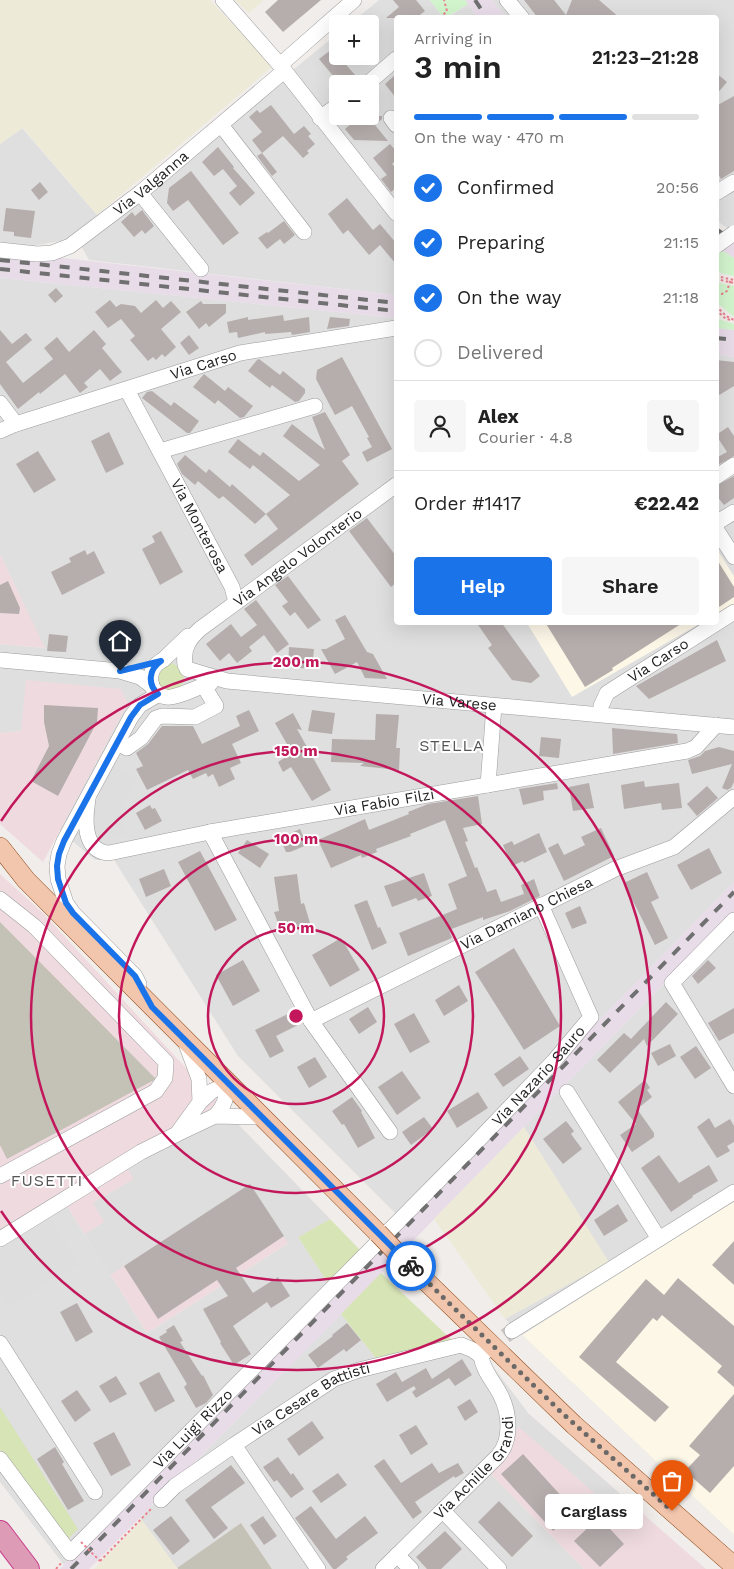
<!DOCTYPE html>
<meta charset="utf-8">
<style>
:root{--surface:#fff;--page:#f6f6f6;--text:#222;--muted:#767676;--line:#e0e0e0;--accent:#1a73e8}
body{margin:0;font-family:"Work Sans",sans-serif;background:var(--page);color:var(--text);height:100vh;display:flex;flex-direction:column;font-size:19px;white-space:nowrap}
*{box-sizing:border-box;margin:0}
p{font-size:16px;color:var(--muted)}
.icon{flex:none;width:28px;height:28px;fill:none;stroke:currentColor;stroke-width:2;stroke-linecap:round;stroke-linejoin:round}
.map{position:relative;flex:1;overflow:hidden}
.side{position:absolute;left:394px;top:15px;width:325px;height:610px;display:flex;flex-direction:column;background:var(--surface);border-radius:5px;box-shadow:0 5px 20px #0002}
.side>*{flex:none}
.fabs{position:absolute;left:329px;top:15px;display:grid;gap:10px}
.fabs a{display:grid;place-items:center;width:50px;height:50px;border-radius:5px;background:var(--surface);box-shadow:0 5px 20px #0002;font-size:25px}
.pin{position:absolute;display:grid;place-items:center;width:42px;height:42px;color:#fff;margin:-51px -21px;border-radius:50% 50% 50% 0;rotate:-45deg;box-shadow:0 0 5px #0007}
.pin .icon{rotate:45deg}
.courier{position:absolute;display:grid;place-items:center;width:50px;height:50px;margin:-25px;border:4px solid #1a73e8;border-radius:50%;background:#fff;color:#222;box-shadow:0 1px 6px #0007}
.bubble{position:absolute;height:35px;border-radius:5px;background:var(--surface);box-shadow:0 5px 20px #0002;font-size:16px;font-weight:600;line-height:35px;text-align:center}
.head em{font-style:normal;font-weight:600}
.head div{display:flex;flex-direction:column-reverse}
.head{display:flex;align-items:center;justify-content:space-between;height:85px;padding:0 20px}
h1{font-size:32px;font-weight:600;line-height:38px}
.bar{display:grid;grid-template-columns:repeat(4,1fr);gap:8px 5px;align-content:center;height:60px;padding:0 20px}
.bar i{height:6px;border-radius:4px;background:var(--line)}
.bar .on{background:var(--accent)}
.bar p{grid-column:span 4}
.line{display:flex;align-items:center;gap:12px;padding:0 20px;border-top:1px solid var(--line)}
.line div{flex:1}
.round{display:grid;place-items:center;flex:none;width:52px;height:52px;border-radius:5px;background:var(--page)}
ol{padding:0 20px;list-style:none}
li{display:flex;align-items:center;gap:15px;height:55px}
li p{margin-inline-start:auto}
li .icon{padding:5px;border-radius:50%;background:var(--accent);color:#fff;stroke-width:4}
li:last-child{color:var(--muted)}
li i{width:28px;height:28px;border:2px solid var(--line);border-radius:50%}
.action{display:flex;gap:10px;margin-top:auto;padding:10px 20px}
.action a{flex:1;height:58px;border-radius:5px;background:var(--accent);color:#fff;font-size:20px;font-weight:600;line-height:58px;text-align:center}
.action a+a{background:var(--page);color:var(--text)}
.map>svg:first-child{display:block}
.residential{fill:#dfdfdf;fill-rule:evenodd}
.commercial{fill:#efdbdf}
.industrial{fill:#e8dce9}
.education{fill:#fcf7e7}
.construction{fill:#c4c1b6}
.farmland{fill:#edead8}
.grass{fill:#d7e4b6}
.park{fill:#d2f4cd}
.parking{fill:#dedede}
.building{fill:#b6aeac}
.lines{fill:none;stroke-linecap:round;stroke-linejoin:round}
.minor-tunnel{stroke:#c8c4c2;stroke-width:15;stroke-dasharray:15 8;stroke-linecap:butt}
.minor-casing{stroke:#9c9c9c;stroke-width:16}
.major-casing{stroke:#8d4912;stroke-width:20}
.highway-casing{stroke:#c73e8b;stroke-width:24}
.path{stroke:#ea818d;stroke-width:2;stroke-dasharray:2.5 2.5;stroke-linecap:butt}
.minor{stroke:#fff;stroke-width:15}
.major{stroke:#f2c5ad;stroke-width:19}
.highway{stroke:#de9bb6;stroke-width:22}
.rail{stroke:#707070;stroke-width:4;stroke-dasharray:10 10;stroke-linecap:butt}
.minor-bridge-casing{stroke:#9c9c9c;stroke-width:16;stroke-linecap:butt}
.major-bridge-casing{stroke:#8d4912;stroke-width:20;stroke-linecap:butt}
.path-bridge{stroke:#ea818d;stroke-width:2;stroke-dasharray:2.5 2.5;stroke-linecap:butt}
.minor-bridge{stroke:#fff;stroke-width:15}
.major-bridge{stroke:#f2c5ad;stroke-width:19}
.done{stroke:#6a6968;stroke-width:5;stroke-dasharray:0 9}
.route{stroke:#1a73e8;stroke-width:6}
.ring{fill:none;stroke:#c2185b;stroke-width:2.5}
.labels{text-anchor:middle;stroke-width:4;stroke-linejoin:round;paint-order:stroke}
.street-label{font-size:15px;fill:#222;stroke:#fff}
.neighbourhood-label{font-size:16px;letter-spacing:1px;fill:#555;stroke:#fff}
.centre{fill:#c2185b;stroke:#fff;stroke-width:2.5}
.ring-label{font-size:15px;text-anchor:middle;font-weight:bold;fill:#c2185b;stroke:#fff;stroke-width:4;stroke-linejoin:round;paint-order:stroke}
</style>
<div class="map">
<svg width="734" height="1569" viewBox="0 0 734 1569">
<rect width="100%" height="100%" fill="#f1edea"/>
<g class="residential">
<path d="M379,0H430L443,17L396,18V295L89,260L80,244L337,34L338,56H370V24H350ZM338,84H370V116H338Z"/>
<polygon points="492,0 734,0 734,233 716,220 716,18 505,17"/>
<polygon points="468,4 477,17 447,18"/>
<polygon points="22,128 97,215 72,239 32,246 0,242 0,144"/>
<polygon points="0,278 396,318 396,622 716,622 716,354 734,357 734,882 403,1221 238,1056 114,860 95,860 59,830 128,703 21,731 0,733 0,644 44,648 0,554"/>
<polygon points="734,912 734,1535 505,1319 608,1262 524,1127"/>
<polygon points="67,1206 147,1333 298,1237 334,1292 64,1565 0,1482 0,1248"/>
<polygon points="341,1314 379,1362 479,1348 529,1414 515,1432 490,1473 584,1569 272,1569 241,1523 177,1568 140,1518"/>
</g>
<g class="commercial">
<polygon points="0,554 45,648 0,644"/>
<polygon points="26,680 121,689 128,703 43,862 0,824 0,733 21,731"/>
<polygon points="0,874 43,913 232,1118 330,1219 298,1237 147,1333 67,1206 0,1248"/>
<polygon points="529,1414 706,1569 584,1569 490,1473 515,1432"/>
</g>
<g class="industrial">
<polygon points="465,0 492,0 505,17 477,17"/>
<polygon points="734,241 734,258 720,249"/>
<polygon points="0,251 396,295 396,318 0,278"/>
<polygon points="716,328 734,330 734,357 716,354"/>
<polygon points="734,882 734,912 326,1330 89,1569 60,1569 174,1455"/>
</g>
<g class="education">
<polygon points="716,548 734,576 734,604 716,614"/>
<polygon points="527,623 701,623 572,697"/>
<polygon points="734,1201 734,1535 522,1335"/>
</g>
<g class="construction">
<polygon points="0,922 156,1079 7,1159 0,1145"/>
<polygon points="241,1523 272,1569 178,1569 177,1568"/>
</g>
<g class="farmland">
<polygon points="0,0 210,0 273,66 97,215 23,128 0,144"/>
<polygon points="235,0 264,0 249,13"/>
<polygon points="524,1127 609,1262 505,1319 434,1219"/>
<polygon points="142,1520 178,1569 94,1569"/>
</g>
<g class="grass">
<path d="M171,663C185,667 189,683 176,691L159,688L156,674L166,664Z"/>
<polygon points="330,1219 360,1250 328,1283 298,1237"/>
<polygon points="381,1273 453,1341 379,1362 341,1314"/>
<polygon points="0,1407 78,1529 66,1541 0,1453"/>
</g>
<g class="park">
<polygon points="430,0 465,0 468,4 447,17 443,17"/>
<polygon points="720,249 734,258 734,276 716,272 716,253"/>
<polygon points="716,282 734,286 734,317 716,302"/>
<polygon points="716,316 719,319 734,324 734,330 716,328"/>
</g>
<g class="parking">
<polygon points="114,767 136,780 119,808 125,835 97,841 92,816 94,806"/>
<polygon points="232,1118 330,1219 288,1243 250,1185 110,1275 85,1234 104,1222 93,1203 134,1179 128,1169 208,1121"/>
<polygon points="50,1219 78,1264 8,1307 0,1294 0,1250"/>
<polygon points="529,1414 643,1514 632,1526 519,1427"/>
</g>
<g class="building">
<polygon points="278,0 321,0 283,32 265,12"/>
<polygon points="393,0 416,0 425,11 416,18 386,18 399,7"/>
<polygon points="524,0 554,0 566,15 572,0 599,0 620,18 538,18"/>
<polygon points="332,49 356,76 347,84 340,84 319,59"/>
<polygon points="716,73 727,82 716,95"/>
<polygon points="396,74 396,98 385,84"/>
<polygon points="734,96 734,171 721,179 716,170 716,106"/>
<polygon points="271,105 294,134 304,126 311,134 308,136 315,144 307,151 309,153 303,158 283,136 262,153 252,140 262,132 249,117 257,110 260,113"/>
<polygon points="345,116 382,116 382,119 375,125 388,141 354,140 345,129 351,124"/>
<polygon points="390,144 396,151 396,160 392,164 396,168 396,188 391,192 381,179 387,175 373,158"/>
<polygon points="218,147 234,167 233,168 255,193 240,206 229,193 237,186 223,169 214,176 202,162"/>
<polygon points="262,153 277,172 272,176 257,156"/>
<polygon points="191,171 239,233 223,245 188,200 173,211 167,203 169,188"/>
<polygon points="40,182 48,192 39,200 31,190"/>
<polygon points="347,198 373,230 380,224 396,243 396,264 380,245 369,255 348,230 343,234 328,214"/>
<polygon points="6,208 35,211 31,238 14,236 14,232 3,231"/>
<polygon points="142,210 154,226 145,234 142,230 134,237 121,222 132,212 135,216"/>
<polygon points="284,221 295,235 284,244 280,239 267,249 258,238 267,232 268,233"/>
<polygon points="56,288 63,296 55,303 48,295"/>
<polygon points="110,300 116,307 121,304 135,306 141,313 156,300 163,308 171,301 181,312 161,329 176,347 165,357 162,354 156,360 153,357 148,361 130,340 135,336 121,319 108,328 95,312"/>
<polygon points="201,301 203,304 226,304 226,313 209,327 206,323 199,329 186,312"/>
<polygon points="283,315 284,321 309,317 310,332 292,335 291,332 265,334 265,332 238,338 237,332 229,333 227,322 248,317 248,320"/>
<polygon points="330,317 350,319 349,326 327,329"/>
<polygon points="0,330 12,344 26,333 32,340 6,362 23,383 53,359 44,348 57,337 69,352 94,330 106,344 102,348 122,372 110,381 100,369 84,383 88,387 80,393 65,374 40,394 39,392 18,409 0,384"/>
<polygon points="189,335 199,348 189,355 180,343"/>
<polygon points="342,357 392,449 367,462 362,452 372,447 367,438 369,437 352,406 335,415 316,379 317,370"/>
<polygon points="259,359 280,375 283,371 305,389 305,393 299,401 295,402 272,385 270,388 248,371 257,360"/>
<polygon points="716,360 734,362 734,386 716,397"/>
<polygon points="204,374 225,391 228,387 253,406 244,417 240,418 218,400 215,404 193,387"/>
<polygon points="152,391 171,406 174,402 199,421 190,433 187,433 142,398 147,392"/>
<polygon points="325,412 350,455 342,461 359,484 252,566 244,555 278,529 266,514 255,524 223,496 219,499 198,481 195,485 182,474 177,464 185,455 206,473 209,469 230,487 232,484 266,514 290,495 253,465 250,469 228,452 238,439 260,456 263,452 299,481 320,465 283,436 292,424 325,450 312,417"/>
<polygon points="728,427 734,436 734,456 716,466 716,458 727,452 716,435"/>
<polygon points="109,432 124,464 106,473 91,441"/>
<polygon points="38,451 56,480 34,493 16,464"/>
<polygon points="734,476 734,498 724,505 716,495 716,486"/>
<polygon points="367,518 396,556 396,583 391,587 349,531"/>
<polygon points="161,531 183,572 160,585 142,549 155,542 152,536"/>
<polygon points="85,550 87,555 94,551 105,573 62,595 51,572 71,562 69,558"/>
<polygon points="716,558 734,587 734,597 716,609"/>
<polygon points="288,576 321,620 308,629 295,612 290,616 282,606 288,602 275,585"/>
<polygon points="8,581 20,608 19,614 0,613 0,585"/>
<polygon points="256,600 289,644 277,653 264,635 249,647 252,651 237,663 229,653 220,661 206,644 231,624 241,637 257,625 244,609"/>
<polygon points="345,615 367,652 373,654 387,679 365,678 357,662 335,674 321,649 326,649 345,639 335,620"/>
<polygon points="476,622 501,622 540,676 531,683 512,680 488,648 492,645"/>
<polygon points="545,622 684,622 612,668 613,670 585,687"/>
<polygon points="49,634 68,636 66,652 47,651"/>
<polygon points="717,640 726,661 649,699 636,686"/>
<polygon points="289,647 314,649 312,669 288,667"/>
<polygon points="44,705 98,708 97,722 58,796 31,781 49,746 44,722"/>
<polygon points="249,710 259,731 232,744 241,763 230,768 235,779 219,787 213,774 208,777 206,773 193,779 188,770 147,790 136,769 143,766 136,753 148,744 162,726 193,726 202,744 240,726 236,716"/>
<polygon points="312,710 335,713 332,734 308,731"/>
<polygon points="293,713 302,730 297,729 331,790 312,801 291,767 283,772 278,762 292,753 275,723"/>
<polygon points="376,714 399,715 396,748 400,748 399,770 360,766 364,763 331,762 332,739 375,740"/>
<polygon points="612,728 677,734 678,743 613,754"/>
<polygon points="541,737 561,739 559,758 539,756"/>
<polygon points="719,747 734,751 734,782 731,788 727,790 722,788 732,764 692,774 688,760 700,756 705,751"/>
<polygon points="644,781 645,787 679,783 682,808 662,810 661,803 624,809 621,785"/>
<polygon points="557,783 558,789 543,791 544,800 523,805 519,789"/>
<polygon points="589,783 594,808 573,811 569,787"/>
<polygon points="707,786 718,798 697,816 687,804"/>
<polygon points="478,796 482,824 463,828 468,841 465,842 475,868 477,867 487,892 496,889 501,902 524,894 521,885 534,879 540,896 510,911 483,920 483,917 449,930 452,938 408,956 399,933 457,909 448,884 467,876 445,820 410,834 411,836 376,849 377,852 362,858 361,855 331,868 318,840 365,819 369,830 409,814 408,812 428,804"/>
<polygon points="150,805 152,809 155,808 162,821 145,830 136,813"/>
<polygon points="601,828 614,856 564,881 548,848 558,843 564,855 585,845 581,837"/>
<polygon points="300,829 307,845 290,852 286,852 280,838"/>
<polygon points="539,833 547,852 524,863 523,861 512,866 503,845 512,841 514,845"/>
<polygon points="247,840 269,854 260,868 238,853"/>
<polygon points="709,848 722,873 691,890 677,865"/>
<polygon points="200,851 237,920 215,931 178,862"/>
<polygon points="164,869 171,886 146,897 139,879"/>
<polygon points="647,872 659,898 651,902 668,938 655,945 624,883"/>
<polygon points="424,873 432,896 418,901 416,898 392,907 384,886"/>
<polygon points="297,874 301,904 304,903 310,923 281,932 274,912 279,911 274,877"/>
<polygon points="367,900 378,928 380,927 387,943 372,950 354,905"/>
<polygon points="580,906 587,923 572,929 565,913"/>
<polygon points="341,938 360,970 330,987 312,955"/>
<polygon points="514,948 560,1026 524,1050 475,972"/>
<polygon points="243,960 260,991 233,1006 216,975"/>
<polygon points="708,960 716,968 698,984 692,976"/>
<polygon points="459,985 468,1001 444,1016 435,1000"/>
<polygon points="666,1002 678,1014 647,1046 644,1039 610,1073 597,1060 624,1033 631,1039"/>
<polygon points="368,1007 377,1022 359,1034 349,1019"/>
<polygon points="734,1008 734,1033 719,1041 708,1023"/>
<polygon points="292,1012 298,1025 276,1036 284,1051 270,1058 255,1030"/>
<polygon points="414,1013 430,1042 410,1053 394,1024"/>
<polygon points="670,1044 676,1056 658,1066 651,1053"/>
<polygon points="696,1046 711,1068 695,1079 680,1057"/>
<polygon points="520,1056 529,1069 503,1087 494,1074"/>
<polygon points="315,1057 327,1077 309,1088 297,1067"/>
<polygon points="402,1071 421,1098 397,1115 378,1087"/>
<polygon points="645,1080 650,1088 647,1090 652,1097 637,1109 654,1133 654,1137 632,1152 620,1135 636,1124 618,1102"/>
<polygon points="478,1092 488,1108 457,1128 447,1111"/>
<polygon points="352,1097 362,1111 361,1112 375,1138 358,1148 344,1124 342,1125 332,1111"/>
<polygon points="424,1117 433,1129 411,1145 402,1132"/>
<polygon points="709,1118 715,1128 730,1119 734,1126 734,1142 727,1146 730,1151 717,1158 697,1127"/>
<polygon points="566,1121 574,1131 571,1134 582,1149 563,1164 543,1139"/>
<polygon points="659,1155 679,1183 709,1165 718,1181 692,1196 693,1197 671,1212 641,1168"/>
<polygon points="250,1184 284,1236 236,1268 253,1293 278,1277 290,1296 271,1308 267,1302 233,1326 251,1354 234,1365 220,1343 221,1342 203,1309 228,1296 217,1280 158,1319 124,1266"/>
<polygon points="618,1204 628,1221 604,1236 594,1220"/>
<polygon points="734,1241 734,1285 712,1265"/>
<polygon points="678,1278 734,1326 734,1387 717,1372 722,1366 662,1315 657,1321 653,1318 616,1362 669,1407 655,1422 579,1357 646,1279 664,1295"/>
<polygon points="77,1303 93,1332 76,1342 60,1312"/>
<polygon points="347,1323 361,1340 346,1352 344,1349 318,1368 308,1355 333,1336 332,1335"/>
<polygon points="174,1325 183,1341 180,1342 202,1376 203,1375 213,1395 206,1403 196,1408 184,1387 187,1384 159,1337 167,1332 166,1330"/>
<polygon points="462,1359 472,1375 455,1386 449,1378 416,1398 412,1392 416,1389 414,1386 387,1402 376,1384 396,1372 402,1382 426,1368 432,1379"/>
<polygon points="159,1372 175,1401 155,1412 139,1383"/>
<polygon points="116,1376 127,1394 110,1403 99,1386"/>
<polygon points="77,1390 91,1410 75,1422 61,1401"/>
<polygon points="734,1394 734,1466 710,1493 685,1471 700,1455 689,1446"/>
<polygon points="470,1399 478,1412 465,1421 457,1407"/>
<polygon points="312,1421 324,1438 299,1456 287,1439"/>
<polygon points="416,1425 428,1444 411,1455 399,1435"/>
<polygon points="114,1432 131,1465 111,1476 93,1443"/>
<polygon points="55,1447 64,1462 62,1464 84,1501 68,1510 37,1459"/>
<polygon points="523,1454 575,1511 553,1531 501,1474"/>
<polygon points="278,1457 291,1475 293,1473 304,1489 291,1498 277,1480 274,1482 263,1467"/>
<polygon points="384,1459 401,1483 432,1463 439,1473 458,1463 464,1473 455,1478 454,1476 415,1502 422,1512 413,1519 374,1466"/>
<polygon points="231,1465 245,1483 211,1507 228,1528 214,1539 185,1500"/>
<polygon points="338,1473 347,1485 321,1503 312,1491"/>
<polygon points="499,1501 533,1536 512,1557 478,1522"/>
<polygon points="311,1506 336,1539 365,1516 378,1533 346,1557 348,1559 336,1569 333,1569 295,1518"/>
<polygon points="171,1516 190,1541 173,1555 153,1530"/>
<polygon points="263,1516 277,1536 264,1545 250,1525"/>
<polygon points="599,1517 624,1544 600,1567 574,1541"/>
<polygon points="445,1531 462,1549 441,1569 427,1569 416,1557"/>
</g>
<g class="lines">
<polyline class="minor-tunnel" points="487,1350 512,1331"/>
<g class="minor-casing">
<g id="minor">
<polyline points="223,0 280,65 396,213"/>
<polyline points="507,0 522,18"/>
<polyline points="280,65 354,0"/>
<polyline points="367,84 396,59"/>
<polyline points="320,118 338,105"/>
<polyline points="391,118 396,125"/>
<polyline points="221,125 304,232"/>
<polyline points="140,193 201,269"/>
<polyline points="716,193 734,182"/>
<path id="s1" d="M0,250L37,254L52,253L70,246L140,193L284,71"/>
<path id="s2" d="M127,390L232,587L236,602"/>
<polyline points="0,403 16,424"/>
<path id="s3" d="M0,431L16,424L240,353L396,328"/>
<polyline points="160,451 315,406"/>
<polyline points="716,477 734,465"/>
<polyline points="716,523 734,512"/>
<polyline points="716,529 734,557"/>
<polyline points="0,660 120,671 140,677 152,686"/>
<polyline points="163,660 188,636"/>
<path d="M161,661C146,670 147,693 166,697C176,699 199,686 211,683"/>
<path id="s4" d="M185,665C183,649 188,640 200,629L396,485"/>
<path id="s5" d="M187,669L227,681L238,682L734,727"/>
<path id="s6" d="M601,706L607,693L734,612"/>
<polyline points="117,743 127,748 141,738 156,718 162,716 195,717 216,706 203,685"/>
<polyline points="488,785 494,706"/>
<path id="s7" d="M88,799C85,817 82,852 109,853L210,832L687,751L696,747L716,725"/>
<polyline points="210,832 311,1021 390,1132"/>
<polyline points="0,899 34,926 166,1062 165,1078 156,1091 0,1176"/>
<polyline points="734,920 672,983 734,1086"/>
<polyline points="139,984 135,976 73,913 66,903 58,879 57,866 59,854 64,841 131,717 140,705 159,694"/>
<path id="s8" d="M311,1021L615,869L674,847L734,797"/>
<polyline points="567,1092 659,1239"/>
<path d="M200,1102L212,1091L228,1084C226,1098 225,1106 215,1116"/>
<polyline points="179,1131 200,1102 199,1079 185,1041"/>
<polyline points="0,1239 141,1152 179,1133 215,1116 261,1117"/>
<polyline points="512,1331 734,1192"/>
<polyline points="0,1343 95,1492"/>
<polyline points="234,1445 318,1569"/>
<path id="s9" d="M0,1459L70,1553L470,1149L554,1061L591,1017L541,905"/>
<path id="s10" d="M161,1500L175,1486L234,1445L334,1379L359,1370L461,1345L473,1350L481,1356"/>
<polyline points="443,1511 499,1569"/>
<polyline points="397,1555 411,1569"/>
<path id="s11" d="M383,1569L498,1456C512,1440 510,1413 500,1394C494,1382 483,1371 481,1356L487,1350"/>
</g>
</g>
<g class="major-casing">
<g id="major">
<polyline points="0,847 26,880 378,1233"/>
<polyline points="399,1255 574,1425 734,1566"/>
</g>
</g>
<g class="highway-casing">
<polyline id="highway" points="0,1532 28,1569"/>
</g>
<g class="path">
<polyline points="440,18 447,11 444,0"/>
<polyline points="716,276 734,280"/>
<polyline points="716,279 734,283"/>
<polyline points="716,294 722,294 727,291 731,279"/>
<polyline points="716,306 726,316 734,320"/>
<polyline points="716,310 726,319 732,320"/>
<polyline points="100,1561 151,1509"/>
<polyline points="56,1569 62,1562"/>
</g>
<use href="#minor" class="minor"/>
<use href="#major" class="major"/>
<use href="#highway" class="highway"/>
<g class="rail">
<polyline points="475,0 487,18"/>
<polyline points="716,229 734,241"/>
<polyline points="0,260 396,303"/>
<polyline points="0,269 396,311"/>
<polyline points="716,338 734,340"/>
<polyline points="71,1569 734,892"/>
</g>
<g class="minor-bridge-casing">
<polyline id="minor-bridge" points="716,246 734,233"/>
</g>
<g class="major-bridge-casing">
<polyline id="major-bridge" points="378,1233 399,1255"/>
</g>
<polyline class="path-bridge" points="81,1542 100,1561"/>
<use href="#minor-bridge" class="minor-bridge"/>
<use href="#major-bridge" class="major-bridge"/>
</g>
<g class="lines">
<polyline class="done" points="411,1266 561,1412 672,1511"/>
<path class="route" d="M120,671L161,661C149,669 147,684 158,694L140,705L131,717L64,841L59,854L57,866L58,879L66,903L73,913L135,976L152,1007L411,1266"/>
</g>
<g class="ring">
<circle cx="296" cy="1016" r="88"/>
<circle cx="296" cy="1016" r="177"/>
<circle cx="296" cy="1016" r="265"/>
<path d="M1 821A354 354 0 1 1 1 1211"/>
</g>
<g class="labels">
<g class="street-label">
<text dy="5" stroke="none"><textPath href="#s1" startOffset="174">Via Valganna</textPath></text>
<text dy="5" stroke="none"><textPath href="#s3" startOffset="214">Via Carso</textPath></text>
<text dy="5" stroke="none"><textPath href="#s2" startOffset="154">Via Monterosa</textPath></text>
<text dy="5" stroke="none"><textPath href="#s4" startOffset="162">Via Angelo Volonterio</textPath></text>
<text dy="5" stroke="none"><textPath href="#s6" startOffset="75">Via Carso</textPath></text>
<text dy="5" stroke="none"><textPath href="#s5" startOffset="275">Via Varese</textPath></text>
<text dy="5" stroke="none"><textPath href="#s7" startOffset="346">Via Fabio Filzi</textPath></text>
<text dy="5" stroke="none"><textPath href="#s8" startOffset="241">Via Damiano Chiesa</textPath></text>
<text dy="5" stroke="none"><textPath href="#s9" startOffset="786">Via Nazario Sauro</textPath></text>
<text dy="5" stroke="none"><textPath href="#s10" startOffset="182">Via Cesare Battisti</textPath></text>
<text dy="5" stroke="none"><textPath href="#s9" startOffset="292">Via Luigi Rizzo</textPath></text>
<text dy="5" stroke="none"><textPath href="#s11" startOffset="139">Via Achille Grandi</textPath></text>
</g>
<g class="neighbourhood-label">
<text x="452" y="751">STELLA</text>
<text x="47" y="1186">FUSETTI</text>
</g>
</g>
<circle cx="296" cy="1016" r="8" class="centre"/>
<g class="ring-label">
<text x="296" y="667">200 m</text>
<text x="296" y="756">150 m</text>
<text x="296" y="844">100 m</text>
<text x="296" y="933">50 m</text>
</g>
</svg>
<div class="fabs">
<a>+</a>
<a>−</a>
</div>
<div class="pin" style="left:672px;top:1511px;background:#ea580c"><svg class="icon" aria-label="bag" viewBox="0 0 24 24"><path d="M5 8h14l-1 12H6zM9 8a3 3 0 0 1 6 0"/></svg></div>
<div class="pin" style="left:120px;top:671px;background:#1f2937"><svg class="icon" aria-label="home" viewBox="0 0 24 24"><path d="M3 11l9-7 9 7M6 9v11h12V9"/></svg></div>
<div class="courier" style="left:411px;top:1266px"><svg class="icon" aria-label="bike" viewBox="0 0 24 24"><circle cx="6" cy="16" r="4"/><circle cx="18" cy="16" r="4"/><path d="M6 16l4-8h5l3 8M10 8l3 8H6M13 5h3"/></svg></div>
<div class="bubble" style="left:545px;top:1494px;width:98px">Carglass</div>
<section class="side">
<div class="head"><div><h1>3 min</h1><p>Arriving in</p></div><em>21:23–21:28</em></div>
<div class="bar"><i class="on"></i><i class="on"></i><i class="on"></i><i></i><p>On the way · 470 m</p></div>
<ol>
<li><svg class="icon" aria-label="check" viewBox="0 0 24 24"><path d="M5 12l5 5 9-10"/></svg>Confirmed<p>20:56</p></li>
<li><svg class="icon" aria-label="check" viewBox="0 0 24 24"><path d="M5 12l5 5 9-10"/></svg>Preparing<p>21:15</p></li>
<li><svg class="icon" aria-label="check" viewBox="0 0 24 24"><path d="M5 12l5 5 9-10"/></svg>On the way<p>21:18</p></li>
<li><i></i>Delivered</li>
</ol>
<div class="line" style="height:90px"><a class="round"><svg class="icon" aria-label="person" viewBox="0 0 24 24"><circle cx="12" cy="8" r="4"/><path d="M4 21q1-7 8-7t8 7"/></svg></a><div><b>Alex</b><p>Courier · 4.8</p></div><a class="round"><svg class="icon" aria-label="phone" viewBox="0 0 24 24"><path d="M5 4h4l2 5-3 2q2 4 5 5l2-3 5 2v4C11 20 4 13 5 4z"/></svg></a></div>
<div class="line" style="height:65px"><div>Order #1417</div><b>€22.42</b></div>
<div class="action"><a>Help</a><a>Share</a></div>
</section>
</div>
